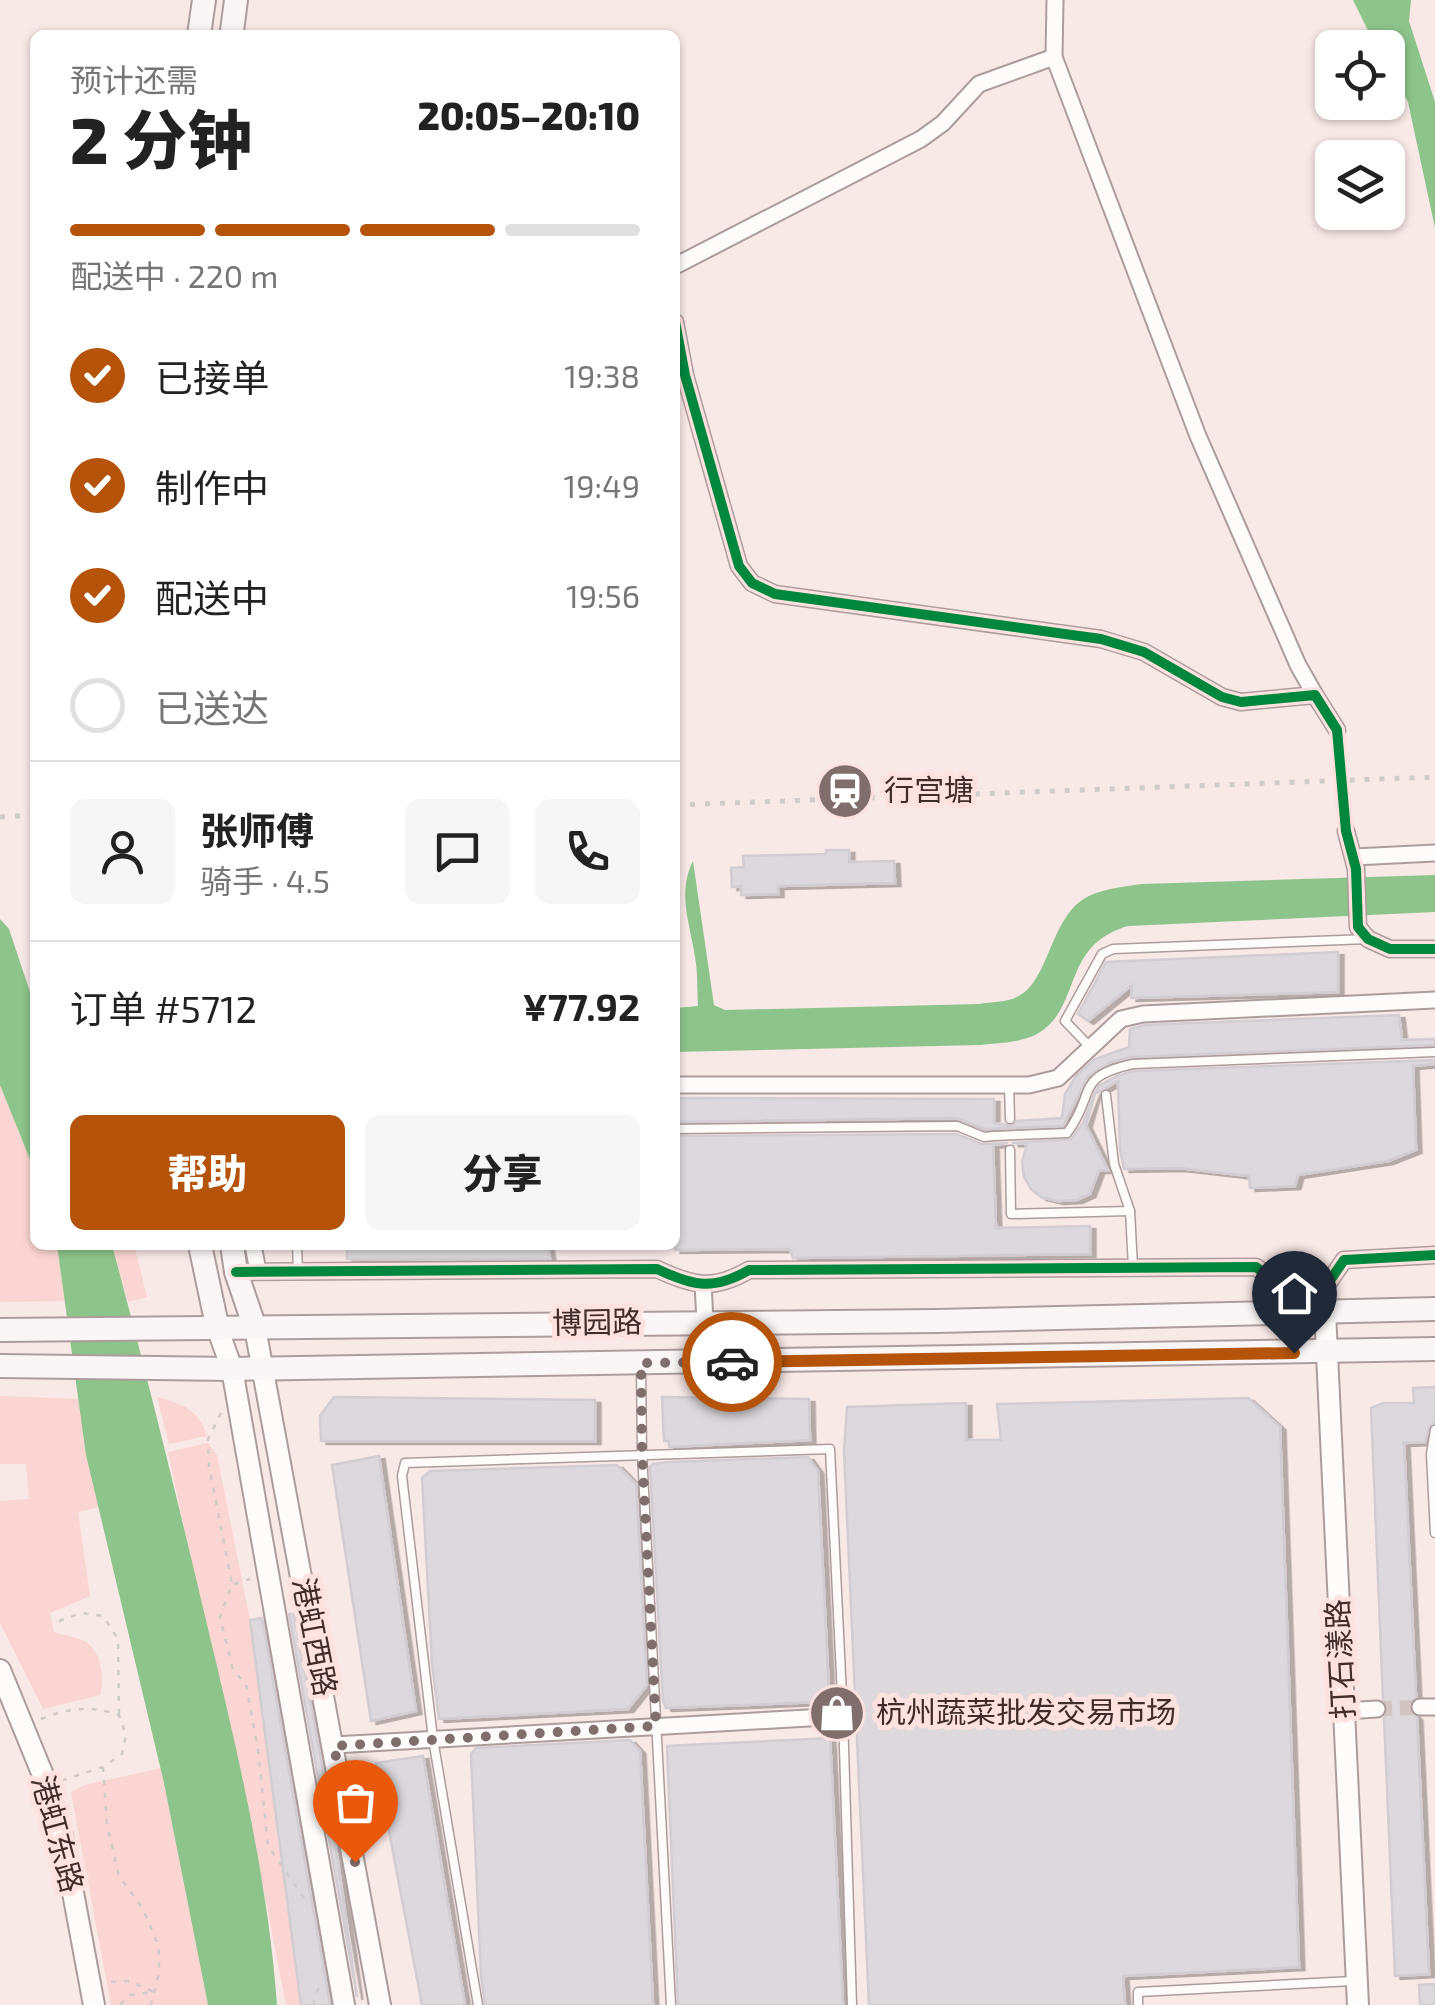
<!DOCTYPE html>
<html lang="zh">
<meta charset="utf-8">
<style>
:root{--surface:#fff;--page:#f6f6f6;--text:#222;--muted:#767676;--line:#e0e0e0;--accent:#b45309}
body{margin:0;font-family:"Exo 2","Noto Sans SC",sans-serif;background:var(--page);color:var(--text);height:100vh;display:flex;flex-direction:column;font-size:38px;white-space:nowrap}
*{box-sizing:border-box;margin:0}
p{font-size:32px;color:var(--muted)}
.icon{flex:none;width:55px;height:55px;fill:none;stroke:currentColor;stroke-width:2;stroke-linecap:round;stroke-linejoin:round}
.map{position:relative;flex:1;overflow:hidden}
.sheet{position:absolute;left:30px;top:30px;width:650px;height:1220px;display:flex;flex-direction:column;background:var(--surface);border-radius:15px;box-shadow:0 2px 8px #0004}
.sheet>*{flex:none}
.buttons{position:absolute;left:1315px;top:30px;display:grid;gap:20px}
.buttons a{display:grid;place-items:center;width:90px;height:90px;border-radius:15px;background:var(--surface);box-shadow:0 2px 8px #0004;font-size:50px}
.pin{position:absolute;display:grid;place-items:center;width:85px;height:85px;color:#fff;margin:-102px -42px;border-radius:50% 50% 50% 0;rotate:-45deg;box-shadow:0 0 10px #0007}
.pin .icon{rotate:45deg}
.courier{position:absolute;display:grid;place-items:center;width:100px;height:100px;margin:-50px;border:8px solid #b45309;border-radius:50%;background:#fff;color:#222;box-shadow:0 2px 12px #0007}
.summary em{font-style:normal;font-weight:800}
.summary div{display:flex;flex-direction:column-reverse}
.summary{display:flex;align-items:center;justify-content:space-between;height:170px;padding:0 40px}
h1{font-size:65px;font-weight:800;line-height:75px}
.bar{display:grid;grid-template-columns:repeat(4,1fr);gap:15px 10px;align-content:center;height:120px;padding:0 40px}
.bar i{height:12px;border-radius:8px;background:var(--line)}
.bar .active{background:var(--accent)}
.bar p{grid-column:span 4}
.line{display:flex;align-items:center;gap:25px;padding:0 40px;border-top:2px solid var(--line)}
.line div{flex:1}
.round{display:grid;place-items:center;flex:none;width:105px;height:105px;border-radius:15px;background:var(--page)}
ol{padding:0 40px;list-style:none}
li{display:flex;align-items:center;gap:30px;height:110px}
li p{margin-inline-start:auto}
li .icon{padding:10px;border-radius:50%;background:var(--accent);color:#fff;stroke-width:4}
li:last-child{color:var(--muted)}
li i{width:55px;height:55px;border:5px solid var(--line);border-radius:50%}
.primary-button{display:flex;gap:20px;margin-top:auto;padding:20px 40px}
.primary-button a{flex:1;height:115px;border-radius:15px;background:var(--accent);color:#fff;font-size:40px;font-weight:800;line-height:115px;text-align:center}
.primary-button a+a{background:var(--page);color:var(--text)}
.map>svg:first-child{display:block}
.green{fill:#fbd5d1}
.water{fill:#8dc48b}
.building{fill:#dcd8dc;stroke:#d2cdd3;stroke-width:2.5;filter:url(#shadow)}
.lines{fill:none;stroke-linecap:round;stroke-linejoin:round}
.minor-tunnel{stroke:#d3c3c1;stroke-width:15;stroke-dasharray:15 8;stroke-linecap:butt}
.service-casing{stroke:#ac9d9c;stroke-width:11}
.minor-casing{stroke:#ac9d9c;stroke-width:19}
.tertiary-casing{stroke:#ac9d9c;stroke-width:24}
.secondary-casing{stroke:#ac9d9c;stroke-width:26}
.path{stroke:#d0cac9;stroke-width:2.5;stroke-dasharray:5 8;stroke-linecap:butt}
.service{stroke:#fefcfb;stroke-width:8}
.minor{stroke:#fefcfb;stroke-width:15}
.tertiary{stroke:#fefcfb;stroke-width:20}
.secondary{stroke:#faf6f7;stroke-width:22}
.rail{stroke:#d1cccb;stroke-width:5;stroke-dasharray:5 10;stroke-linecap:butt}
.service-bridge-casing{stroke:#ac9d9c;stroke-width:11;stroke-linecap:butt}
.service-bridge{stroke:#fefcfb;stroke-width:8}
.cycleway-casing{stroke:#ffe2df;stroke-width:16}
.cycleway{stroke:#00873e;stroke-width:10}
.done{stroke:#806e6c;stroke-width:10;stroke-dasharray:0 18}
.route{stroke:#b45309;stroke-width:12}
.labels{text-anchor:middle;stroke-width:10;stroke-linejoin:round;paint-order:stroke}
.poi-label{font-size:30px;fill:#3f2d2b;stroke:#ffe2df;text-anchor:start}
.street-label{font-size:30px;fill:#3f2d2b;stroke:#ffe2df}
</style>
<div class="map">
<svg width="1435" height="2005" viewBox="0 0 1435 2005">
<defs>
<filter id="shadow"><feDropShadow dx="5.5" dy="3" stdDeviation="0" flood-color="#0004"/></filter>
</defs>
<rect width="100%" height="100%" fill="#f8e8e6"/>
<g class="green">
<polygon points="0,1085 35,1172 35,1245 57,1245 65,1301 0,1302"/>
<polygon points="112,1245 134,1245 147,1297 128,1302"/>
<path d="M0,1396L79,1399L86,1455L99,1507L78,1512L90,1596L50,1613L54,1632C63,1635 77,1637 86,1642C102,1653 105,1679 100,1695L43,1709L0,1623V1501L29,1499L26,1464H0Z"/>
<path d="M157,1397C183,1404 199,1410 207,1436L169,1444Z"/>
<polygon points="208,1443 217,1455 291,1826 303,2005 286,2005 242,1778 234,1764 168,1452"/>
<polygon points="161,1768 208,2005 111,2005 71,1792 85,1785"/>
</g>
<g class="water">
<polygon points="1353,0 1411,0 1409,21 1435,102 1435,228 1408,102 1388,64 1388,48 1376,47"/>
<path d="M693,861L714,1005L725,1010L979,1004C990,1002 1007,1002 1017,997C1048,983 1050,922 1082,900C1098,889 1122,887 1142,884L1435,875V912L1128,926C1059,946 1084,1009 1035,1035C1018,1043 998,1043 980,1045L675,1052V1008L698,1006C697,990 698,973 695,957C690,924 677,893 693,861Z"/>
<polygon points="0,919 9,929 35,1007 35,1172 0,1085"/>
<path d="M57,1245H112C147,1375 179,1506 210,1637C239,1758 268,1881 277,2005H208L164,1783L86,1455Z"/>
</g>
<g class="building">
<polygon points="826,850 849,850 849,862 894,861 895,883 778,886 778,894 741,895 741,886 732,887 731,868 744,867 743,856 826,854"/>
<polygon points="1338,952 1338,992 1131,998 1132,985 1088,1021 1078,1014 1106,962"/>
<polygon points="1399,1015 1402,1040 1435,1039 1435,1045 1131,1057 1111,1062 1088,1076 1063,1126 985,1129 957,1118 675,1122 675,1098 994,1099 994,1123 1011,1126 1017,1121 1062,1118 1065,1094 1076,1076 1095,1059 1129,1047 1130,1029 1145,1025"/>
<polygon points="1435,1060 1435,1064 1413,1066 1416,1150 1388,1161 1298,1175 1295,1186 1250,1188 1249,1176 1179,1168 1124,1169 1120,1149 1118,1081 1095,1094 1086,1125 1108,1170 1099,1170 1090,1194 1077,1200 1058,1201 1041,1197 1031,1189 1024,1177 1022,1162 1027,1144 1012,1143 1071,1139 1083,1123 1095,1092 1099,1086 1117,1076 1134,1071"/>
<polygon points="956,1134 982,1144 1008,1143 993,1145 996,1228 1090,1226 1090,1254 793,1258 790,1249 675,1250 675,1136"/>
<polygon points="347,1245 548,1245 550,1259 347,1259"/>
<polygon points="1435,1387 1435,1423 1429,1426 1425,1442 1404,1443 1416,1697 1409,1708 1417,1718 1429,1974 1395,1976 1384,1718 1388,1709 1383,1700 1371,1408 1383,1403 1414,1403 1413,1388"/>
<polygon points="334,1397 595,1400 595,1441 321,1441 320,1416"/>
<polygon points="662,1397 809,1399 810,1440 669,1447 669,1441 664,1441"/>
<polygon points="1248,1398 1280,1427 1299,1967 1123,1976 1125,2005 869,2005 844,1451 847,1407 966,1403 966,1440 1001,1440 997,1404"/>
<polygon points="379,1456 416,1711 371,1721 332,1465"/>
<polygon points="808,1457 818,1471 829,1692 818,1702 666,1708 663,1701 650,1467 653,1464 669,1462"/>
<polygon points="617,1465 636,1484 647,1685 628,1709 439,1719 432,1663 422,1478 430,1471"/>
<polygon points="289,1614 294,1614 332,1819 357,1997"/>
<polygon points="262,1618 330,2005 301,2005 250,1620"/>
<polygon points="830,1738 843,2005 678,2005 667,1746"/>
<polygon points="630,1740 640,1751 653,2005 485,2005 481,1975 471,1754 476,1748"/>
<polygon points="423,1756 465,2005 422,2005 376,1763"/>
<polygon points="1435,1984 1435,2005 1420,2005 1419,1985"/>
</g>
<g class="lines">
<g class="minor-tunnel">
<polyline points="1337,730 1346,831"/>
<polyline points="1377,1709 1420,1707"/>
</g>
<g class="service-casing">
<g id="service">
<polyline points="1091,1048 1065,1021 1102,954 1113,949 1368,939"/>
<polyline points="1133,1064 1435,1052"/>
<polyline points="1009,1085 1010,1119"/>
<polyline points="1106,1095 1114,1164 1130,1211 1133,1267"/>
<polyline points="675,1129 957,1126 984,1137 994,1136"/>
<polyline points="1010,1150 1011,1214 1130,1211"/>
<polyline points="297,1245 298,1271"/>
<polyline points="641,1365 642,1453 671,2005"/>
<polyline points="1435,1430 1431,1454 1435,1533"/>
<polyline points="478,2005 433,1739 402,1476 405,1463 830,1449 843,1716 852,2005"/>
<polyline points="1138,2005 1138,1992 1353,1981"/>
</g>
</g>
<g class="minor-casing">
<g id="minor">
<polyline points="1055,0 1054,57 1198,436 1298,665 1315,695"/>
<polyline points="675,266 921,139 943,123 979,84 1054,57"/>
<polyline points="675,322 685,375 739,566 752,583 775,594 1101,639 1144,652 1222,697 1241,702 1315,695 1337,730"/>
<polyline points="1346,831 1356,869 1358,927 1368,939 1390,949 1435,949"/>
<polyline points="1354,857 1435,853"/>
<polyline points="675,1085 1029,1085 1058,1078 1121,1019 1143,1014 1435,1000"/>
<polyline points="253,1245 258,1271"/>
<path d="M236,1272L657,1269C693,1286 713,1291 749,1270L1256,1267C1284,1288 1294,1295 1329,1282L1344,1260L1435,1255"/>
<polyline points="703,1284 705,1321"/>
<polyline points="1420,1707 1435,1707"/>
<polyline points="1344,1711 1377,1709"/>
<polyline points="334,1745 843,1716"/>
</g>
</g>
<g class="tertiary-casing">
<g id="tertiary">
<polyline points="1325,1312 1358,2005"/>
<polyline points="255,1328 380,2005"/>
<polyline points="218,1330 232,1369 344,2005"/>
<polyline points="0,1670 47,1785 63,1839 94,2005"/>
</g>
</g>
<g class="secondary-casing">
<g id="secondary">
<polyline points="232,31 236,0"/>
<polyline points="199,35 204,0"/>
<polyline points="200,1245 218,1330"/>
<polyline points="232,1245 236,1272 255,1328"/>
<polyline points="0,1330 937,1321 1435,1309"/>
<polyline points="0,1366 232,1369 1435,1349"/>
</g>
</g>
<g class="path">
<polyline points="221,1413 208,1439 209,1466 232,1584 220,1617 233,1670 246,1684 258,1750 268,1846 304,1898"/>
<polyline points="234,1584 250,1579"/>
<polyline points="59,1621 81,1613 103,1616 118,1639 119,1714"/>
<path d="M41,1719C68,1708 91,1705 119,1715L126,1735L122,1754L103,1767L63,1780"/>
<polyline points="103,1767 107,1825 119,1876 143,1909 159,1947 159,1973 151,2005"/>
<polyline points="111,1982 129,1981 154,1992 130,1995 120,2005"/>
<polyline points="313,2005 320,1982"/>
</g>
<use href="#service" class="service"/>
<use href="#minor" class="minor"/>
<use href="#tertiary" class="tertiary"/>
<use href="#secondary" class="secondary"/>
<g class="rail">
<polyline points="675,805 1435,777"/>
<polyline points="0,817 35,815"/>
</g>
<g class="service-bridge-casing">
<path id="service-bridge" d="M994,1136L1067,1133C1097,1094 1073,1077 1133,1064"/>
</g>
<use href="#service-bridge" class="service-bridge"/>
<g class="cycleway-casing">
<g id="cycleway">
<polyline points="675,322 685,375 739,566 752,583 775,594 1101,639 1144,652 1222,697 1241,702 1315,695 1337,730 1346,831 1356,869 1358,927 1368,939 1390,949 1435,949"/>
<path d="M236,1272L657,1269C693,1286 713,1291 749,1270L1256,1267C1284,1288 1294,1295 1329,1282L1344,1260L1435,1255"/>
</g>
</g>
<use href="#cycleway" class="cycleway"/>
</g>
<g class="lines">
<polyline class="done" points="355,1862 334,1746 656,1726 642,1453 641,1363 732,1362"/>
<polyline class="route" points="732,1362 1294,1353"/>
</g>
<defs>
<g id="station-disc" transform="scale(2.875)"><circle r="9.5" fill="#806e6c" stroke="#ffe2df"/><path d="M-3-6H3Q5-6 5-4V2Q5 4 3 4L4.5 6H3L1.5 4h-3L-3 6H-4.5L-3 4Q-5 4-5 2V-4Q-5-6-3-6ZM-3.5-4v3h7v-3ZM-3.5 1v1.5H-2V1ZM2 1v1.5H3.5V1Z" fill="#fff"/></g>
<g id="shop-disc" transform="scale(2.875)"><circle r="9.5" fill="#806e6c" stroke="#ffe2df"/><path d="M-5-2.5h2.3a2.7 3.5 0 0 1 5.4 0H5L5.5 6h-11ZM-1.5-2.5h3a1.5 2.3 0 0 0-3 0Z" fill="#fff"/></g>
</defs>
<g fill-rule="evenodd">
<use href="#station-disc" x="845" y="791"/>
<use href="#shop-disc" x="837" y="1713"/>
</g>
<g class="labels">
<g class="poi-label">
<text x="884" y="801">行宫塘</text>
<text x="876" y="1723">杭州蔬菜批发交易市场</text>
</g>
<g class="street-label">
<text transform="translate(597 1323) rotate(-1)" y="10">博园路</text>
<text transform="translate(314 1637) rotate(79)" y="10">港虹西路</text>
<text transform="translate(1341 1659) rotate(-93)" y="10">打石漾路</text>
<text transform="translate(57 1834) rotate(75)" y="10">港虹东路</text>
</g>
</g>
</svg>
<div class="buttons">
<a><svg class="icon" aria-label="locate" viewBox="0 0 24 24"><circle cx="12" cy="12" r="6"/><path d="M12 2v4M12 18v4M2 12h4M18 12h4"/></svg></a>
<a><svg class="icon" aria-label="layers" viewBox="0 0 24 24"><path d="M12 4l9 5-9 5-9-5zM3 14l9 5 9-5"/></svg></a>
</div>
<div class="pin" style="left:355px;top:1862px;background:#ea580c"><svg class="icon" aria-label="bag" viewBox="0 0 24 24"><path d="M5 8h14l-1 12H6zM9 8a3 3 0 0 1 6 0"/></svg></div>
<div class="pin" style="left:1294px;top:1353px;background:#1f2937"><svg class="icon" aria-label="home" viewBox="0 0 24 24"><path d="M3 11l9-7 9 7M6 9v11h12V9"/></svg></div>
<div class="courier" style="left:732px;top:1362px"><svg class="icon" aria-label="car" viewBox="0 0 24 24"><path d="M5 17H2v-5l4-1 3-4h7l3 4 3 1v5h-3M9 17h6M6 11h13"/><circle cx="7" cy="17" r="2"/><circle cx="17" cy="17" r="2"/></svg></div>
<section class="sheet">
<div class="summary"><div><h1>2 分钟</h1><p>预计还需</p></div><em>20:05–20:10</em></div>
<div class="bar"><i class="active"></i><i class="active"></i><i class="active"></i><i></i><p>配送中 · 220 m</p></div>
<ol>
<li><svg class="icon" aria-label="check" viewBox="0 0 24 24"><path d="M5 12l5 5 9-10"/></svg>已接单<p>19:38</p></li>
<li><svg class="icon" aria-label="check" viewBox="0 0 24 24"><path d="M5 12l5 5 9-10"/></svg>制作中<p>19:49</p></li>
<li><svg class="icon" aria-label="check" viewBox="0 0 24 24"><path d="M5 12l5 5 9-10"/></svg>配送中<p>19:56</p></li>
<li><i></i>已送达</li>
</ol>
<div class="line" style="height:180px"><a class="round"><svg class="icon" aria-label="person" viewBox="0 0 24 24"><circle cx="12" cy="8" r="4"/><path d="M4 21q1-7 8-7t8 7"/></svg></a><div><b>张师傅</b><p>骑手 · 4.5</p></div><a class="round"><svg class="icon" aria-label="chat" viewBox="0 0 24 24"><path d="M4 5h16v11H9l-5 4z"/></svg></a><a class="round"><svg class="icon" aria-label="phone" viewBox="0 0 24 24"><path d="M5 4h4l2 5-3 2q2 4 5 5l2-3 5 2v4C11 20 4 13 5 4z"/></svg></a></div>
<div class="line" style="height:130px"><div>订单 #5712</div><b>¥77.92</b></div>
<div class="primary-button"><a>帮助</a><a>分享</a></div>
</section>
</div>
